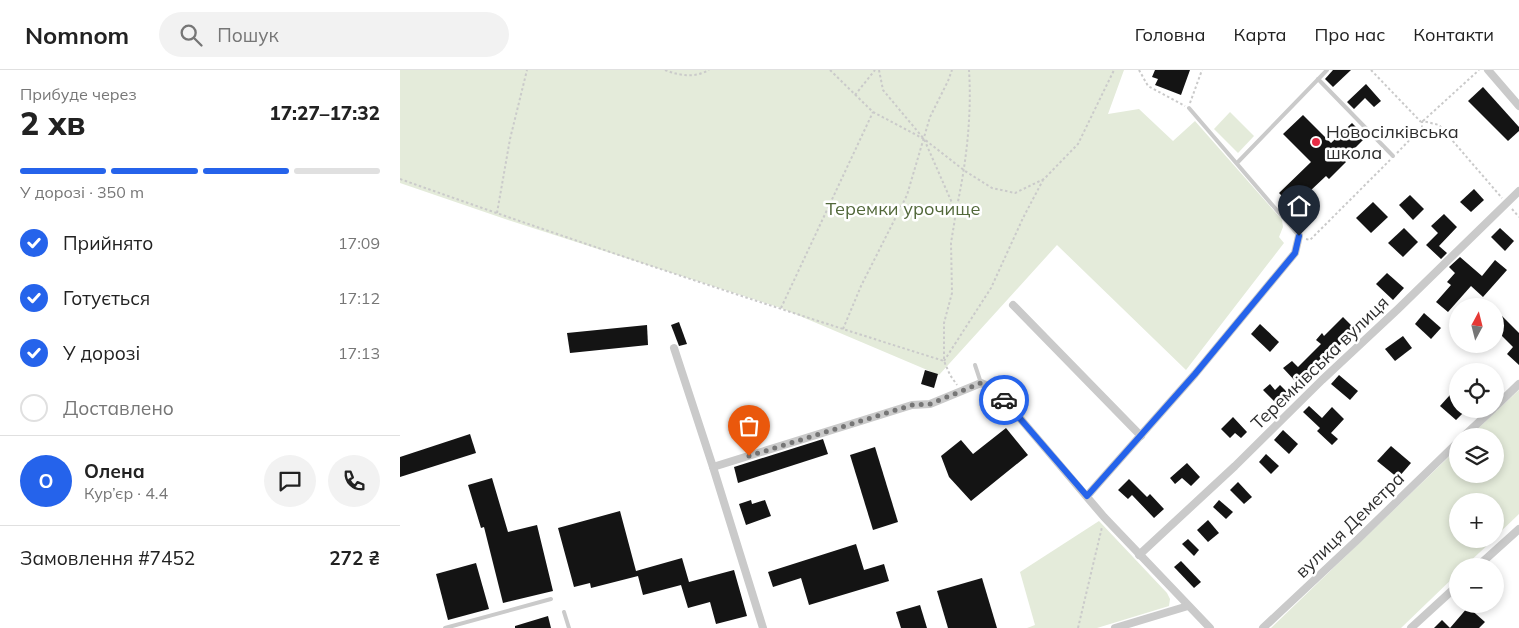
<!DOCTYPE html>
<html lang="uk">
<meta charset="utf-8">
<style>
:root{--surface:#fff;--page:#f2f2f2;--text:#222;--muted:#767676;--line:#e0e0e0;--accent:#2563eb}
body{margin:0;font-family:Mulish,sans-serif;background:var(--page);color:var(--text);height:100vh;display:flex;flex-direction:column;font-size:19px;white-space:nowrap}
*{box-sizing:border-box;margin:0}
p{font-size:16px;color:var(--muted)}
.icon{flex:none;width:28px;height:28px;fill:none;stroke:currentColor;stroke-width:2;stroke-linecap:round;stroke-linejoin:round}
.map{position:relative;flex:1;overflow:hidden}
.side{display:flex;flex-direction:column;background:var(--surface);width:400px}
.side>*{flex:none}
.needle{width:32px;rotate:7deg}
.controls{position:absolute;left:1049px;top:228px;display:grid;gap:10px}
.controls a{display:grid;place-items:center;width:55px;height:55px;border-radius:50%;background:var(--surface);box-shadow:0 2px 8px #0003;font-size:25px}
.pin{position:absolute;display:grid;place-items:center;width:42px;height:42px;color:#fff;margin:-51px -21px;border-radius:50% 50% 50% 0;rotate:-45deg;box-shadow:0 0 5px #0007}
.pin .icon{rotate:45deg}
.courier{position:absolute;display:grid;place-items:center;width:50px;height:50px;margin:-25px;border:4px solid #2563eb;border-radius:50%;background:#fff;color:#222;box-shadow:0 1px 6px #0007}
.head em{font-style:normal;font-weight:800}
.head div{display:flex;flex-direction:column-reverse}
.head{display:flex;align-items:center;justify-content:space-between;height:85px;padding:0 20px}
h1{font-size:32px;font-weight:800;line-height:38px}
.bar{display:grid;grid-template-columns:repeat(4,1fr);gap:8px 5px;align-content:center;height:60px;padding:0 20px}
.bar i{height:6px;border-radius:4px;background:var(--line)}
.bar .active{background:var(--accent)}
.bar p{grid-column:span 4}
.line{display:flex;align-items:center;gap:12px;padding:0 20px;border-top:1px solid var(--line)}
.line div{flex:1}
.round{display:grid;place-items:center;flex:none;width:52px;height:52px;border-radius:26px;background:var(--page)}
ol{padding:0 20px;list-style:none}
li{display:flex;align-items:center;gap:15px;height:55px}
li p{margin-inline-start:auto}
li .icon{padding:5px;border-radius:50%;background:var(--accent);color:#fff;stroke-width:4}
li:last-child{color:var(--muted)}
li i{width:28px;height:28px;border:2px solid var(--line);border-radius:50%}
header{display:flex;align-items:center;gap:30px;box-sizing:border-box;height:70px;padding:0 25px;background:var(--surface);border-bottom:1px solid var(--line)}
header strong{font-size:24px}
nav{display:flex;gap:28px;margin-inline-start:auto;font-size:18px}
.search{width:350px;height:45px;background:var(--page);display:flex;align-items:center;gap:12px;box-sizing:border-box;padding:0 18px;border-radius:28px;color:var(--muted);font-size:19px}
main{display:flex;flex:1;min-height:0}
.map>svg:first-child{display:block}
.green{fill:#e4ebda}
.building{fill:#141414}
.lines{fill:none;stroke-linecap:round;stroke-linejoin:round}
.path{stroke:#cacaca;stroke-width:2;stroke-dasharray:2.5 2.5;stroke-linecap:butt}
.lane{stroke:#cacaca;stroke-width:4}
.street{stroke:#cacaca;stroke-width:8}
.done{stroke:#767676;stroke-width:5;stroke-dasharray:0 9}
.route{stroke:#2563eb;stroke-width:6}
.poi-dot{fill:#e62c45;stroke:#fff;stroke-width:2}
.labels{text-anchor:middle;stroke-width:5;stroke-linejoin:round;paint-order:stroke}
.poi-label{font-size:18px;fill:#2d2d2d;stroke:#fff;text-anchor:start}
.park-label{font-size:18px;fill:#52683a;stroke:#fff}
.street-label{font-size:18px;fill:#2d2d2d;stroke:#fff}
</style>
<header>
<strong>Nomnom</strong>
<div class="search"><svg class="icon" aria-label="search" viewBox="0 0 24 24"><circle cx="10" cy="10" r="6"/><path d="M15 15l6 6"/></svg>Пошук</div>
<nav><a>Головна</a><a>Карта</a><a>Про нас</a><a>Контакти</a></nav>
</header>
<main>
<section class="side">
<div class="head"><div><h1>2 хв</h1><p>Прибуде через</p></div><em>17:27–17:32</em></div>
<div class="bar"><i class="active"></i><i class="active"></i><i class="active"></i><i></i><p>У дорозі · 350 m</p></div>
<ol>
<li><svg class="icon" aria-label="check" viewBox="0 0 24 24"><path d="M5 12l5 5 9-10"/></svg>Прийнято<p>17:09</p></li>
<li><svg class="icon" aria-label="check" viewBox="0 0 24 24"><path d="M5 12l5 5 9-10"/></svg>Готується<p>17:12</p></li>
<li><svg class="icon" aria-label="check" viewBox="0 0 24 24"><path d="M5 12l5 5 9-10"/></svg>У дорозі<p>17:13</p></li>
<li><i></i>Доставлено</li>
</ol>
<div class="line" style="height:90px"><b class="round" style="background:var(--accent);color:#fff">О</b><div><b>Олена</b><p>Кур’єр · 4.4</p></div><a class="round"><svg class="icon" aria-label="chat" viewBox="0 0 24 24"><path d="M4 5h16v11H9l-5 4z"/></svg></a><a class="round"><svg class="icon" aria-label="phone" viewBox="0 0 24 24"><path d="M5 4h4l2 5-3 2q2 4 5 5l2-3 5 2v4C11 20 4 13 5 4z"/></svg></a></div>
<div class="line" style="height:65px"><div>Замовлення #7452</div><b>272 ₴</b></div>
</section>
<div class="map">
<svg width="1119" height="558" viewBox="0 0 1119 558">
<rect width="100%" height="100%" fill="#fff"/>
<g class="green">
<polygon points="0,0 724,0 708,44 739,39 773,71 795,51 882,150 883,157 879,167 884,173 786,300 657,175 539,305 381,238 108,150 0,113"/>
<polygon points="830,42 854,66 838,83 814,59"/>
<polygon points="1119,320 1119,444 1095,467 1095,431 1058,431 1058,469 1094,469 1065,496 1058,496 1057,504 1001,558 871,558 1057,379 1058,404 1095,404 1095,366 1070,366"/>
<polygon points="699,451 767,523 770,529 769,536 697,558 627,558 635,555 620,502"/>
</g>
<g class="building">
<polygon points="755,0 790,0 781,25 755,15 758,9 752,7"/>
<polygon points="933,0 951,0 933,17 925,9"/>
<polygon points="966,14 981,31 974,37 965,28 954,39 947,32"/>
<polygon points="1083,17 1119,57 1119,61 1108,71 1068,31"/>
<polygon points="903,45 931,73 952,53 966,67 943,90 946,92 929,109 926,106 893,137 879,123 911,92 883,64"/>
<polygon points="1074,119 1084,130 1071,142 1060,132"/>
<polygon points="1010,125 1024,139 1013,150 999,135"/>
<polygon points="973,132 988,147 971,163 956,148"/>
<polygon points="1044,144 1057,157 1039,176 1047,183 1041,189 1026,175 1038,163 1031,156"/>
<polygon points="1004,158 1018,172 1003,187 988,173"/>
<polygon points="1100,158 1114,171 1105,181 1091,167"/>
<polygon points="1060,187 1082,206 1095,190 1107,200 1083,227 1071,216 1048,242 1036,232 1051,215 1047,212 1055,203 1049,197"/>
<polygon points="987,203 1004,218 993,230 976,214"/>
<polygon points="1024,243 1041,258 1031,269 1015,254"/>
<polygon points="1102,246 1119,263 1119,295 1107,284 1113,277 1095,259 1095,253"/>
<polygon points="943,247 956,260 930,284 928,281 897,313 883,298 892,291 898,297 921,274 916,270 922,263 924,266"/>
<polygon points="279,252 287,274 279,276 271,255"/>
<polygon points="860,254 879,272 870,282 851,264"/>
<polygon points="247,255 248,275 170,283 167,263"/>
<polygon points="1003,266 1012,278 995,291 985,279"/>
<polygon points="525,300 538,304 534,318 521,314"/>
<polygon points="939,305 958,321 950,330 931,314"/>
<polygon points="870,314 875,320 880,315 888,323 877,334 863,320"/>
<polygon points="1058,316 1058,339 1067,339 1056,350 1040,336"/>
<polygon points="909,336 922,348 932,337 944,349 931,363 938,369 932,375 917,361 920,358 903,342"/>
<polygon points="833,347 847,362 841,368 835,363 830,368 821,359"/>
<polygon points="606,358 628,385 571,431 549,407 541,386 561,370 573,384"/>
<polygon points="883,360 898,374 889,384 874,370"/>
<polygon points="70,364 76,383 0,407 0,387"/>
<polygon points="423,369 428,384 338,413 334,397"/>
<polygon points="991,376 1011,393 998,408 977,391"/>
<polygon points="475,377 498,452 473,460 450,385"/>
<polygon points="866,384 879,396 871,404 859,392"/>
<polygon points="787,393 800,407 791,416 782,408 775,414 770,408"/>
<polygon points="92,408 108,462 137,455 153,521 103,533 84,457 81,458 68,415"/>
<polygon points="729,409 747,427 750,424 764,439 754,448 732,425 728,429 718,420"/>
<polygon points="838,412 852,427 844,434 830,420"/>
<polygon points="351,430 352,434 365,430 371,446 346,455 339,434"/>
<polygon points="819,430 833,442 826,449 813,437"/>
<polygon points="220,441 236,501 282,488 289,512 334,500 347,546 316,554 310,532 288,538 281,515 243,525 238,506 191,518 190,513 174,517 158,458"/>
<polygon points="808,450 819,463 808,472 797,460"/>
<polygon points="788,469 799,480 794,486 782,474"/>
<polygon points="456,474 464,500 484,494 489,511 409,535 401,508 373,517 368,502"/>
<polygon points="781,491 801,512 794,518 774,497"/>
<polygon points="76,493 89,539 48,550 36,504"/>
<polygon points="582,508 597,558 548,558 537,521"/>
<polygon points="520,535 527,558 501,558 496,542"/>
<polygon points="1068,537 1085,552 1079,558 1034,558 1042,550 1050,558"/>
<polygon points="148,546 151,558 115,558 115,556"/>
</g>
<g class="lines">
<g class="path">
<path d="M265,0C280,6 295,8 309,0"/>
<polyline points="430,0 473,42 524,69 565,101 592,118 615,123 644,109 678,74 714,0"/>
<polyline points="479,0 483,20 524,69 556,142 551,173 552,223 544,253 544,291"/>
<polyline points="739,0 748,16 785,36"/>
<polyline points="971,0 1021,52"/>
<polyline points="455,25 475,0"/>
<polyline points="790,33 802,0"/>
<polyline points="1023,51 1079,0"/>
<polyline points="997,83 1022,57 1022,52 1023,51 1039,55 1102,128"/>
<path d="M0,109C180,173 362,234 544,291L550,305L557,315"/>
<polyline points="1112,139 1119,147"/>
<path d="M556,141C566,95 572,47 569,0"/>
<polyline points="97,143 110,69 127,0"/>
<polyline points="906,169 910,170 990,90"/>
<polyline points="381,238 473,42"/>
<polyline points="443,259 461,216 507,125 530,47 548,11 552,0"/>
<polyline points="544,291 591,218 623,148 643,110"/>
<polyline points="678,558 702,457"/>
</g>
<g class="lane">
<polyline points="918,9 993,86"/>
<polyline points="789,38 899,166"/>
<polyline points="837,93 927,0"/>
<polyline points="575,295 581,313"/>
<polyline points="164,542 169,558"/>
<polyline points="45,558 151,529"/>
</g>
<g class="street">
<polyline points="1088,0 1119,36"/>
<polyline points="613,235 741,366"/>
<polyline points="274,278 313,397 363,558"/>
<polyline points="1095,337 1119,314"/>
<polyline points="1064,366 1093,339"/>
<polyline points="313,397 512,335 530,334 581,313 595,319 704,447 810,558"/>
<polyline points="687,426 795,304 895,183 899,166"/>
<polyline points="739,485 835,396 922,310 998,239 1119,121"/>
<polyline points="1078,496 1119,459"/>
<polyline points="715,558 788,536"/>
<polyline points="863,558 956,471 1058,372"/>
<polyline points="1011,558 1058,515"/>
</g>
</g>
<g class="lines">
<polyline class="done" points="349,386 512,335 530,334 581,313 595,319 604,330"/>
<polyline class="route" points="604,330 687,426 795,304 895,183 899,166"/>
</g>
<circle class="poi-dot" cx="916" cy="72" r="5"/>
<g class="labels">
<g class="poi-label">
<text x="926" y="68">Новосілківська<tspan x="926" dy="21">школа</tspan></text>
</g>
<g class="park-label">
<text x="503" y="145">Теремки урочище</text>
</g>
<g class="street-label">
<text transform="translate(920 293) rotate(-44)" y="6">Теремківська вулиця</text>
<text transform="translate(950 455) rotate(-44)" y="6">вулиця Деметра</text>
</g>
</g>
</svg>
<div class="controls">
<a><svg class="needle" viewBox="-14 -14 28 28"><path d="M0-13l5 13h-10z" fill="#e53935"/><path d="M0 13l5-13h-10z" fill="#767676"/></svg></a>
<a><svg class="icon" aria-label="locate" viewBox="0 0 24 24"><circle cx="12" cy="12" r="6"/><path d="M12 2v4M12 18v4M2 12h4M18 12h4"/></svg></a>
<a><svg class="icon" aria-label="layers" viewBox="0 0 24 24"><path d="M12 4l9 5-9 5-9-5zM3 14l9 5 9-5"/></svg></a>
<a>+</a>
<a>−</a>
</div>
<div class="pin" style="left:349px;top:386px;background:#ea580c"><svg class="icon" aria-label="bag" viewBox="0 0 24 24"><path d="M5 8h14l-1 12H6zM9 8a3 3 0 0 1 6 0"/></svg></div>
<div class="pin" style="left:899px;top:166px;background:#1f2937"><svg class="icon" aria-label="home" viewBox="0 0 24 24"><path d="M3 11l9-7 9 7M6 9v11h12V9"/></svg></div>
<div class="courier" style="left:604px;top:330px"><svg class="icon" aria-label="car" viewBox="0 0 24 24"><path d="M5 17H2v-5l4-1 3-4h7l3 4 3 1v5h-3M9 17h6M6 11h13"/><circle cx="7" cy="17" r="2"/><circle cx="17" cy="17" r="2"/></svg></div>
</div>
</main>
